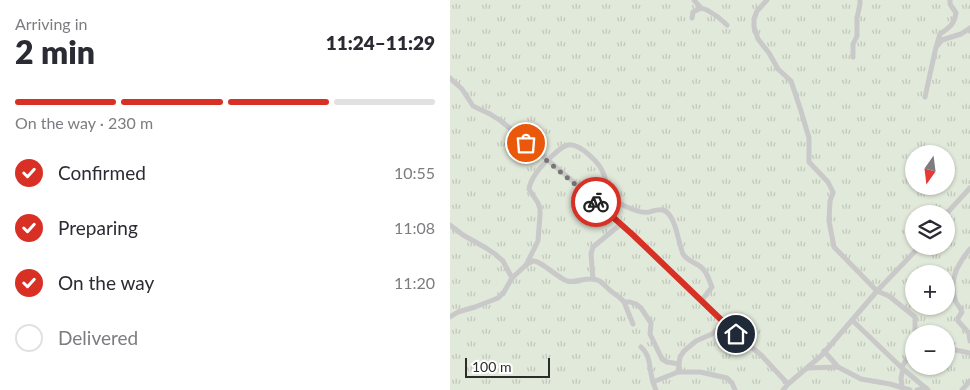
<!DOCTYPE html>
<meta charset="utf-8">
<style>
:root{--surface:#fff;--page:#f2f2f3;--text:#2b2b33;--muted:#7c7c81;--line:#e1e1e2;--accent:#d93025}
body{margin:0;font-family:Lato,sans-serif;background:var(--page);color:var(--text);height:100vh;display:flex;flex-direction:column;font-size:19px;white-space:nowrap}
*{box-sizing:border-box;margin:0}
p{font-size:16px;color:var(--muted)}
.icon{flex:none;width:28px;height:28px;fill:none;stroke:currentColor;stroke-width:2;stroke-linecap:round;stroke-linejoin:round}
.map{position:relative;flex:1;overflow:hidden}
.panel{display:flex;flex-direction:column;background:var(--surface);width:450px}
.panel>*{flex:none}
.needle{width:32px;rotate:194deg}
.tools{position:absolute;left:455px;top:145px;display:grid;gap:10px}
.tools a{display:grid;place-items:center;width:50px;height:50px;border-radius:50%;background:var(--surface);box-shadow:0 1px 4px #0004;font-size:25px}
.scale{position:absolute;left:15px;bottom:12px;width:85px;box-sizing:border-box;padding-left:5px;border:2px solid #2c2c2c;border-top:0;font-size:14px;line-height:18px;white-space:nowrap;color:#2c2c2c;-webkit-text-stroke:4px #fff;paint-order:stroke}
.pin{position:absolute;display:grid;place-items:center;width:42px;height:42px;color:#fff;margin:-21px;border:2px solid #fff;border-radius:50%;box-shadow:0 1px 5px #0007}
.courier{position:absolute;display:grid;place-items:center;width:50px;height:50px;margin:-25px;border:4px solid #d93025;border-radius:50%;background:#fff;color:#222;box-shadow:0 1px 6px #0007}
.overview em{font-style:normal;font-weight:800}
.overview div{display:flex;flex-direction:column-reverse}
.overview{display:flex;align-items:center;justify-content:space-between;height:85px;padding:0 15px}
h1{font-size:32px;font-weight:800;line-height:38px}
.bar{display:grid;grid-template-columns:repeat(4,1fr);gap:8px 5px;align-content:center;height:60px;padding:0 15px}
.bar i{height:6px;border-radius:4px;background:var(--line)}
.bar .current{background:var(--accent)}
.bar p{grid-column:span 4}
ol{padding:0 15px;list-style:none}
li{display:flex;align-items:center;gap:15px;height:55px}
li p{margin-inline-start:auto}
li .icon{padding:5px;border-radius:50%;background:var(--accent);color:#fff;stroke-width:4}
li:last-child{color:var(--muted)}
li i{width:28px;height:28px;border:2px solid var(--line);border-radius:50%}
main{display:flex;flex:1;min-height:0}
.map>svg:first-child{display:block}
.grass{fill:url(#grass-tufts);fill-rule:evenodd}
.lines{fill:none;stroke-linecap:round;stroke-linejoin:round}
.street{stroke:#c9c9c9;stroke-width:5}
.done{stroke:#767676;stroke-width:5;stroke-dasharray:0 9}
.route{stroke:#d93025;stroke-width:6}
</style>
<main>
<section class="panel">
<div class="overview"><div><h1>2 min</h1><p>Arriving in</p></div><em>11:24–11:29</em></div>
<div class="bar"><i class="current"></i><i class="current"></i><i class="current"></i><i></i><p>On the way · 230 m</p></div>
<ol>
<li><svg class="icon" aria-label="check" viewBox="0 0 24 24"><path d="M5 12l5 5 9-10"/></svg>Confirmed<p>10:55</p></li>
<li><svg class="icon" aria-label="check" viewBox="0 0 24 24"><path d="M5 12l5 5 9-10"/></svg>Preparing<p>11:08</p></li>
<li><svg class="icon" aria-label="check" viewBox="0 0 24 24"><path d="M5 12l5 5 9-10"/></svg>On the way<p>11:20</p></li>
<li><i></i>Delivered</li>
</ol>
</section>
<div class="map">
<svg width="520" height="390" viewBox="0 0 520 390">
<defs>
<pattern id="grass-tufts" width="24" height="20" patternUnits="userSpaceOnUse" patternTransform="scale(1.25)"><rect width="24" height="20" fill="#e1e9da"/><path d="M3 7l-1-3M5 7V3M7 7l1-3M15 17l-1-3M17 17v-4M19 17l1-3" fill="none" stroke="#c1c8bb"/></pattern>
</defs>
<rect width="100%" height="100%" fill="#fff"/>
<path class="grass" d="M0,0H520V390H0ZM464,154H496V186H464ZM464,214H496V246H464ZM464,274H496V306H464ZM464,334H496V366H464Z"/>
<g class="lines">
<g class="street">
<polyline points="244,0 251,8 257,10 268,17 277,25"/>
<polyline points="317,0 307,11 304,19 304,27 308,39 319,53 328,69 341,81 351,111 359,138 359,162 378,182 383,192 380,201 379,221 384,247 427,291 439,296 465,317 465,334"/>
<polyline points="242,18 243,12 251,8"/>
<path d="M487,44L490,34C499,28 504,25 506,13L500,4V0"/>
<polyline points="403,57 403,44 407,36 407,18 410,4 410,0"/>
<polyline points="0,78 12,89 23,106 40,114 51,121 131,188 183,235 274,323 312,356 338,384"/>
<polyline points="475,97 486,47 492,40 511,34 520,28"/>
<polyline points="496,214 520,188"/>
<polyline points="0,225 13,235 36,248 45,254 53,261 62,278"/>
<path d="M520,249C507,265 498,281 506,302C508,306 511,308 512,312L508,318V321L519,333L520,341"/>
<path d="M76,265C77,264 83,261 83,261C90,260 108,278 117,281C124,283 132,279 140,279C151,278 154,286 162,292C166,295 171,298 174,302C177,309 180,317 183,324"/>
<polyline points="143,279 141,254 143,247 171,224"/>
<polyline points="174,302 180,302 186,304 191,308 201,323 200,334 212,359 217,362 229,364"/>
<path d="M0,317L8,312L25,307L48,298L54,292L62,278L76,265L88,241L90,215V209L88,203L79,189C81,177 93,164 102,156C107,152 112,146 118,145C130,143 151,164 154,175C157,183 157,193 164,199C170,205 190,214 199,212C203,211 208,209 213,210C226,214 228,243 233,254C237,261 245,262 251,267C258,273 258,278 262,287L252,300"/>
<polyline points="402,320 453,369 478,390"/>
<path d="M191,347C201,356 199,367 202,378C203,382 204,386 206,390"/>
<polyline points="496,348 520,353"/>
<polyline points="374,351 388,367 411,379 440,384 460,390"/>
<polyline points="452,367 464,346"/>
<polyline points="357,368 388,367"/>
<polyline points="228,372 230,357 234,351 246,341 262,334 274,323"/>
<polyline points="203,382 228,372 250,372 277,378 282,383 285,390"/>
<polyline points="452,388 451,378 453,369"/>
<polyline points="333,390 338,384 372,355 427,291 470,246"/>
<polyline points="467,390 476,388"/>
<polyline points="512,390 520,381"/>
</g>
</g>
<g class="lines">
<polyline class="done" points="76,143 146,202"/>
<polyline class="route" points="146,202 183,235 286,334"/>
</g>
</svg>
<div class="tools">
<a><svg class="needle" viewBox="-14 -14 28 28"><path d="M0-13l5 13h-10z" fill="#e53935"/><path d="M0 13l5-13h-10z" fill="#7c7c81"/></svg></a>
<a><svg class="icon" aria-label="layers" viewBox="0 0 24 24"><path d="M12 4l9 5-9 5-9-5zM3 14l9 5 9-5"/></svg></a>
<a>+</a>
<a>−</a>
</div>
<div class="scale">100 m</div>
<div class="pin" style="left:76px;top:143px;background:#ea580c"><svg class="icon" aria-label="bag" viewBox="0 0 24 24"><path d="M5 8h14l-1 12H6zM9 8a3 3 0 0 1 6 0"/></svg></div>
<div class="pin" style="left:286px;top:334px;background:#1f2937"><svg class="icon" aria-label="home" viewBox="0 0 24 24"><path d="M3 11l9-7 9 7M6 9v11h12V9"/></svg></div>
<div class="courier" style="left:146px;top:202px"><svg class="icon" aria-label="bike" viewBox="0 0 24 24"><circle cx="6" cy="16" r="4"/><circle cx="18" cy="16" r="4"/><path d="M6 16l4-8h5l3 8M10 8l3 8H6M13 5h3"/></svg></div>
</div>
</main>
